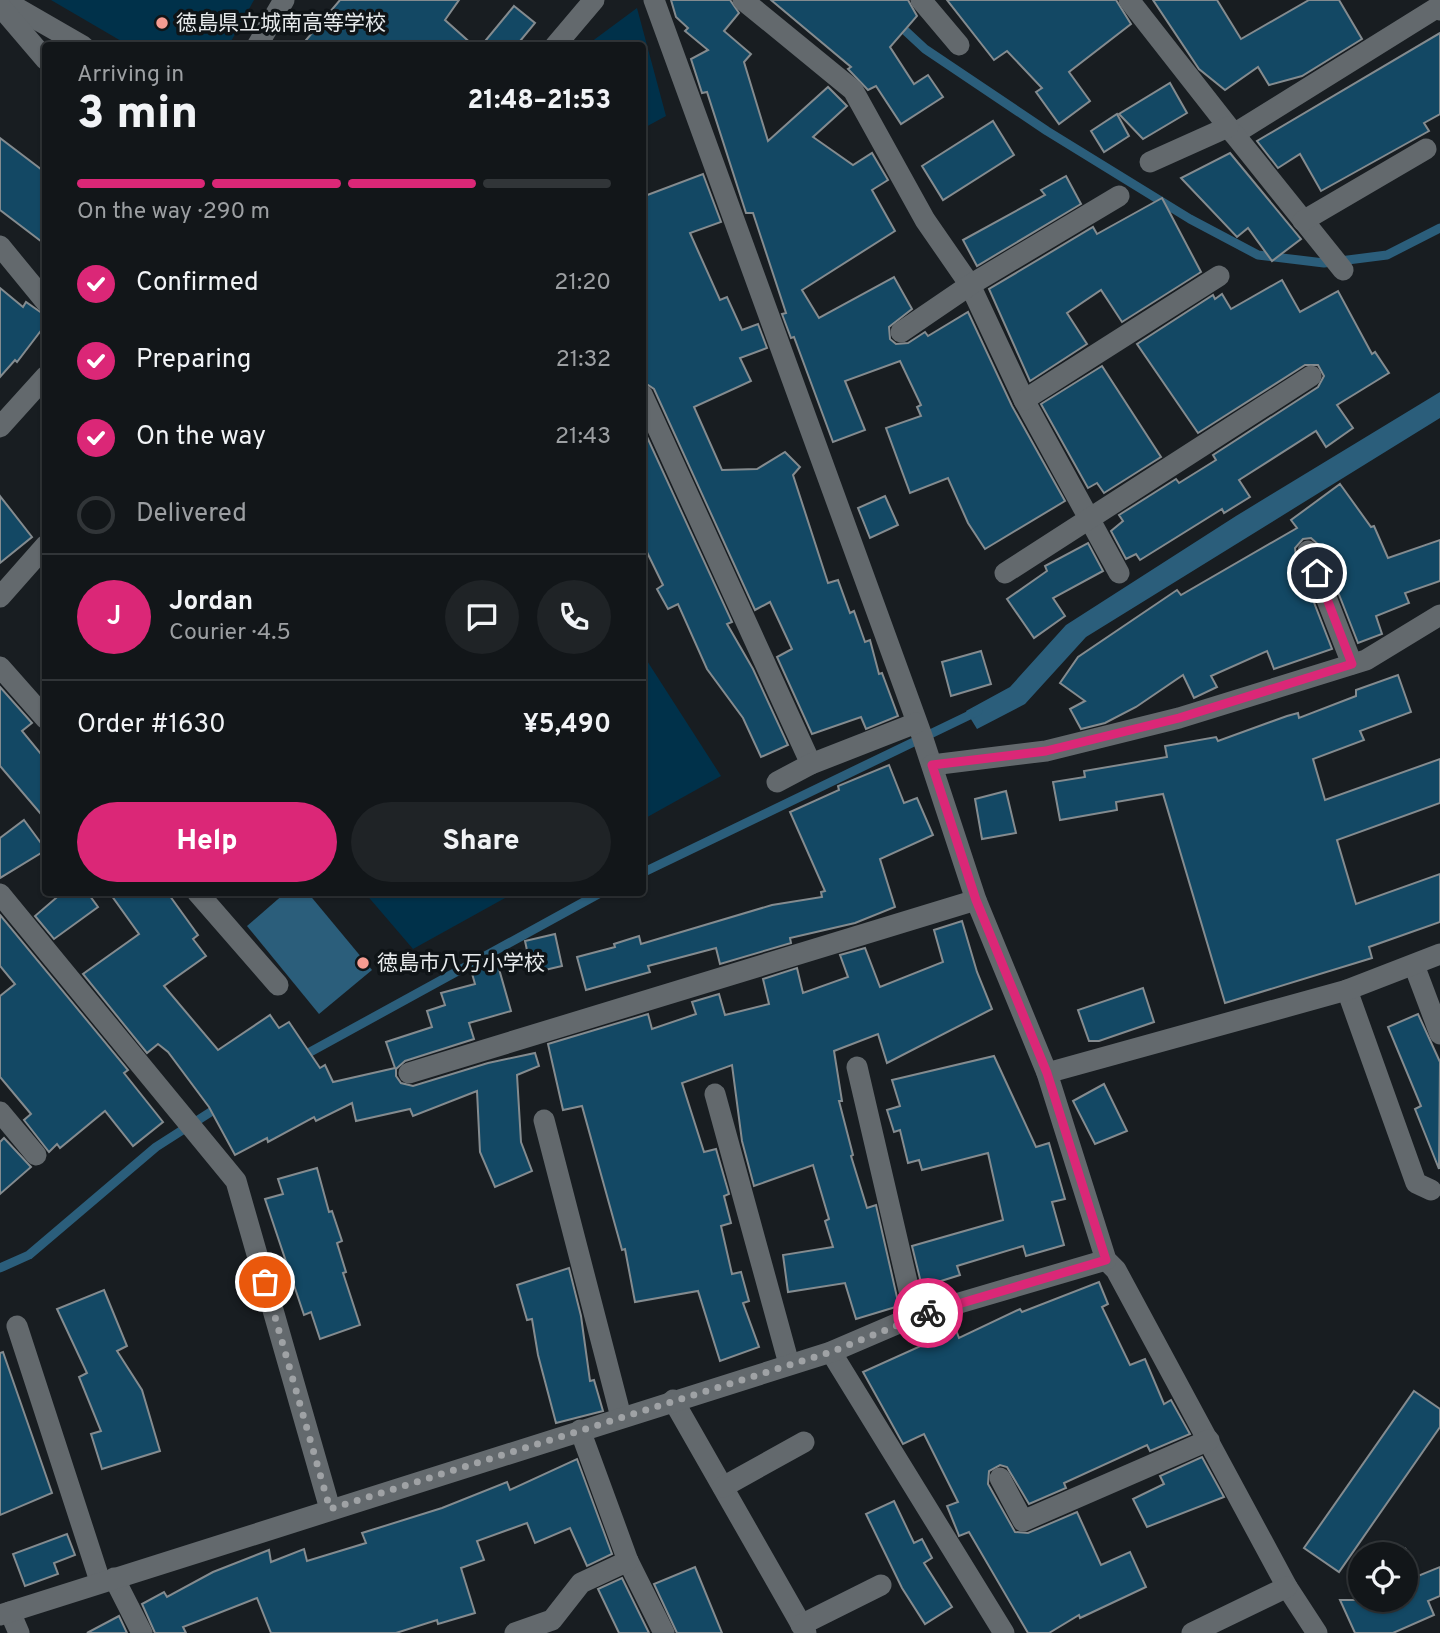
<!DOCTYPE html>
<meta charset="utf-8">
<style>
:root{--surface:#121619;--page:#1f2326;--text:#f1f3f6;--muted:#9c9fa2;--line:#313538;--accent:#db2777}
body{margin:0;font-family:Overpass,"Noto Sans JP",sans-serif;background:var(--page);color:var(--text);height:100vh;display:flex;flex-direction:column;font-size:26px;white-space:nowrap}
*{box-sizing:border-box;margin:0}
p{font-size:23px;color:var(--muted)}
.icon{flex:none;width:38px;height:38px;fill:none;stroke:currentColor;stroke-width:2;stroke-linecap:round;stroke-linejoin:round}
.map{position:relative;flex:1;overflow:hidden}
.details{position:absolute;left:42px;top:42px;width:604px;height:854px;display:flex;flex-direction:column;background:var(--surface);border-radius:7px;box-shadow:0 2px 5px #0004,0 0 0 2px var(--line)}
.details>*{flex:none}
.fabs{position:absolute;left:1348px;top:1542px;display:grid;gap:14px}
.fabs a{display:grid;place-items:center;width:70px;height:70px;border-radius:50%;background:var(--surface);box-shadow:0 2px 5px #0004,0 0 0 2px var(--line);font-size:35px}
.pin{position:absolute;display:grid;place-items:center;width:60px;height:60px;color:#fff;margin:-30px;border:4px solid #fff;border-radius:50%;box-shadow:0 2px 7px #0007}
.courier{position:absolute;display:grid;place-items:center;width:70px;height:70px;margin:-35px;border:5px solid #db2777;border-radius:50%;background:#fff;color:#222;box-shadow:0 2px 9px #0007}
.headline em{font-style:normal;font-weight:800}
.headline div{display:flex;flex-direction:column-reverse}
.headline{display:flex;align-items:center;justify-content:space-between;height:119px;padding:0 35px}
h1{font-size:46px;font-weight:800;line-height:52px}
.bar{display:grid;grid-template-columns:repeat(4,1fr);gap:10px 7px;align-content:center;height:84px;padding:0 35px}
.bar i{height:9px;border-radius:5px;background:var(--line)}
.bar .selected{background:var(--accent)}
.bar p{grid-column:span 4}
.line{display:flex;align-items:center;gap:18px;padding:0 35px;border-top:2px solid var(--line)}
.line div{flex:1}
.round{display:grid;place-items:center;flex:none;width:74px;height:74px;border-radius:37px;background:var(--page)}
ol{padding:0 35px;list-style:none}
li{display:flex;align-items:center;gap:21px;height:77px}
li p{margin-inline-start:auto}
li .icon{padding:7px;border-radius:50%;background:var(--accent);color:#fff;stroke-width:4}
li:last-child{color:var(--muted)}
li i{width:38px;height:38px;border:4px solid var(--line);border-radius:50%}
.action{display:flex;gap:14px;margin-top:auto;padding:14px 35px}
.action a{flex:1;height:80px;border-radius:42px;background:var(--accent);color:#fff;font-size:28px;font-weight:800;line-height:80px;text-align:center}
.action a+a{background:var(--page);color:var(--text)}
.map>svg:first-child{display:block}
.green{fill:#00314a}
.water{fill:#2b5e7b}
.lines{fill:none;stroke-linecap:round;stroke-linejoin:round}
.stream{stroke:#2b5e7b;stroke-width:9}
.building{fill:#134864;stroke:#848b8f;stroke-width:2}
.minor{stroke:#63696d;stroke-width:21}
.tertiary{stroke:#63696d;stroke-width:21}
.done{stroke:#9fa2a5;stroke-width:7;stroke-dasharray:0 12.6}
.route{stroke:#db2777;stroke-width:9}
.poi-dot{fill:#f59c92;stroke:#0f1417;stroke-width:2.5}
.labels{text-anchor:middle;stroke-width:7;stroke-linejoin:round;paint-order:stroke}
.poi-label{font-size:21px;fill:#e7eaec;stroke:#0f1417;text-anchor:start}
</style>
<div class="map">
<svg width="1440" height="1633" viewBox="0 0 1440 1633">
<rect width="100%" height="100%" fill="#181d21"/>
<g class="green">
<polygon points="51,0 254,0 229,45 128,45"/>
<polygon points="637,8 666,116 642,129 642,46 587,45"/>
<polygon points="642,653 721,776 642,820"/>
<polygon points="365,893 514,893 413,949"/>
</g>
<g class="water">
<polygon points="1440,392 1440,418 1086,637 1025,704 977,729 966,711 1010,687 1066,625 1236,516"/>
<polygon points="285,893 308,893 372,970 319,1014 247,926"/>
</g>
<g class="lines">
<g class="stream">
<polyline points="897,23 925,49 1047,131 1190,219 1258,255 1324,263 1387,255 1440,228"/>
<polyline points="642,873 978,711"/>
<polyline points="301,1057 602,892"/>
<polyline points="0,1268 29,1255 156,1147 220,1106"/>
</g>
</g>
<g class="building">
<polygon points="340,0 459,0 445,20 474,46 301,46"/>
<polygon points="671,0 730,0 739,13 724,31 751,54 744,62 768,141 828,87 847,106 813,137 853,165 872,153 888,180 872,190 895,231 802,290 819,318 894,277 912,309 889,327 890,339 896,344 908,343 925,332 928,336 968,312 1012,406 1065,501 985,549 968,523 948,478 910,493 886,428 921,416 917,407 921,405 900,361 845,381 865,430 833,442 794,337 791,338 782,314 786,313 753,213 746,213 707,92 702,93 691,59 708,50 685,31 688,28 676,17"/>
<polygon points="771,0 908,0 917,16 890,47 914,84 928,75 943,97 901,124 876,86 868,90 848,69 851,67"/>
<polygon points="947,0 1116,0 1131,24 1069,72 1090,101 1059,124 1036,92 1042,88 1007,51 994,60"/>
<polygon points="1153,0 1217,0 1241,39 1309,0 1339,0 1362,39 1302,76 1269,85 1258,67 1225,90 1199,69"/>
<polygon points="514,6 535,23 516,46 481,46"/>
<polygon points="1440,33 1440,114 1424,123 1429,131 1321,191 1300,154 1278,168 1257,141"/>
<polygon points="1170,83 1187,113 1143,139 1119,114"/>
<polygon points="1117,114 1129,136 1104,152 1091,131"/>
<polygon points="993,121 1014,155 943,200 922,166"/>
<polygon points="0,138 46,173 46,245 0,210"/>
<polygon points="1230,153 1301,239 1272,261 1248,228 1237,237 1181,178"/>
<polygon points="703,174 721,222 690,233 720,300 727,297 742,330 758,324 767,348 740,358 751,381 694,407 722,470 757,469 785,452 800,467 793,475 828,583 838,580 850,613 854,611 865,642 870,640 879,674 882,673 898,716 866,729 861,717 812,734 777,657 792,649 770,602 755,610 654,389 642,381 642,197"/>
<polygon points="1066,176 1081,204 977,266 963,240 1045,195 1041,190"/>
<polygon points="1162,198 1201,272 1122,322 1101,290 1067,313 1087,344 1030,381 989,289 1093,227 1097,234"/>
<polygon points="1282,280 1300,312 1338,291 1372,354 1375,352 1389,373 1337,405 1353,428 1326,447 1316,431 1239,480 1250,497 1224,513 1222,509 1140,560 1136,554 1126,559 1111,531 1123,521 1119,515 1176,479 1179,483 1216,460 1213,455 1318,387 1324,376 1318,365 1305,365 1198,433 1137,344 1213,295 1215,299 1222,294 1231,309"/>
<polygon points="0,288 23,307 26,302 46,316 46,324 17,362 15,360 0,377"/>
<polygon points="1102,366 1161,457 1104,493 1097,483 1088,488 1041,404"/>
<polygon points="642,426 732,622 727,624 753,669 788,745 761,757 743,718 707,669 678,604 668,609 657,589 663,585 642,542"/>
<polygon points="1340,484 1371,527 1374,526 1388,558 1440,540 1440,581 1405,593 1409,603 1376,616 1382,634 1358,643 1320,546 1311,538 1303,539 1295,548 1296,556 1332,649 1274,669 1267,651 1211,676 1217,687 1194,698 1183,675 1136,707 1105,723 1081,729 1070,709 1085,701 1060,683 1078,657 1177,590 1181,595 1297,528 1291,520"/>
<polygon points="0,496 32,537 0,563"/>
<polygon points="885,496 898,525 870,538 858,508"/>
<polygon points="1088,543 1103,571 1053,598 1065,616 1034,638 1007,599 1047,571 1045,566"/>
<polygon points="981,651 991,684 951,696 942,662"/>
<polygon points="1398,675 1411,712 1360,731 1364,740 1313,759 1325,800 1440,759 1440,803 1337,840 1356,904 1440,874 1440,922 1369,947 1372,958 1225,1003 1163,794 1116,802 1117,810 1060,820 1053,782 1085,777 1084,771 1167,757 1165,746 1216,737 1218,741 1287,716 1298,713 1299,718 1356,696 1356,690"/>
<polygon points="0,687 32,723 22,731 46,760 46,820 0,766"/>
<polygon points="889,765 904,803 917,798 933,835 880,859 895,907 855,923 790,938 791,943 720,964 716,948 648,966 650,972 586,990 577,957 615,947 614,944 639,936 641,944 772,905 822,897 821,892 825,891 790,812 839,790 838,786"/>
<polygon points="1006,791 1016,833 982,839 975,799"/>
<polygon points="24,820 46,850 0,878 0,838"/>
<polygon points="63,892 87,892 98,907 54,939 35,916"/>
<polygon points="109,892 167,892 198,935 193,939 206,956 164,986 218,1050 270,1015 279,1028 289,1022 320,1068 325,1065 333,1082 395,1068 386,1042 432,1027 427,1011 445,1005 441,993 475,984 471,970 497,962 511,1011 469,1023 474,1039 405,1061 396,1069 396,1076 401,1083 413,1086 488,1063 535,1053 539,1066 517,1075 521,1142 532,1171 495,1187 480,1152 477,1091 413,1116 410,1109 356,1121 352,1103 316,1121 314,1117 268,1142 267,1138 235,1155 209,1107 168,1052 158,1044 147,1053 83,974 139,934"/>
<polygon points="0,915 128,1070 124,1073 163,1122 133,1146 105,1111 60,1148 57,1144 49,1152 24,1120 31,1114 0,1077 0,996 15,984 0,966"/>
<polygon points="962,921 977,972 992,1009 887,1063 878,1034 834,1051 842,1101 839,1101 853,1155 851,1156 867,1208 876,1205 899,1306 856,1319 845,1283 788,1292 783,1255 833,1247 825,1221 829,1219 813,1165 754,1186 742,1141 732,1065 682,1083 704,1152 716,1149 729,1194 724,1196 731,1223 721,1226 732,1274 741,1272 749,1301 743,1303 759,1347 720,1361 698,1291 635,1302 625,1249 622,1250 582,1106 563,1110 548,1044 648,1014 652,1029 696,1014 692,1002 719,994 725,1015 769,1004 763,979 797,968 803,993 848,977 840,955 865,948 880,987 943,962 934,930"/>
<polygon points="555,934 562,966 532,973 525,941"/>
<polygon points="1143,988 1154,1022 1099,1041 1089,1041 1078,1010"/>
<polygon points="1418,1014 1440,1062 1439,1169 1415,1109 1421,1106 1388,1027"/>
<polygon points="994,1056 1036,1147 1049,1143 1065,1199 1052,1202 1064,1245 1026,1256 1023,1246 957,1266 960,1275 922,1287 912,1246 1003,1220 988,1153 922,1170 919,1160 908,1163 900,1130 894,1132 887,1110 900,1106 892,1080"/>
<polygon points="1104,1084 1127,1131 1095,1144 1073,1101"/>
<polygon points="4,1138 31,1167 0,1194 0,1142"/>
<polygon points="317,1168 329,1212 332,1211 342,1241 337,1243 346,1272 343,1273 360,1325 320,1339 311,1312 304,1315 265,1199 283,1194 278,1179"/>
<polygon points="569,1268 581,1316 590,1381 594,1380 603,1411 556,1423 538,1355 532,1319 527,1320 517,1285"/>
<polygon points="1099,1282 1108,1304 1102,1307 1130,1365 1145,1359 1164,1404 1171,1400 1190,1434 1150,1451 1147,1445 1064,1483 1066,1488 1029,1504 1007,1467 1000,1465 989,1471 988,1484 1015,1532 1028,1533 1077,1512 1101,1565 1130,1552 1146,1587 1080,1618 1079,1615 1049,1633 1028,1633 969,1532 959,1536 958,1533 947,1506 958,1502 924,1434 903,1444 863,1372 956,1330 959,1338 1020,1309 1022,1312"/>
<polygon points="104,1290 127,1346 117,1351 142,1390 160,1451 102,1469 91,1434 101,1431 79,1377 87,1373 57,1309"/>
<polygon points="3,1352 52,1493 0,1515 0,1353"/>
<polygon points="1414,1391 1440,1409 1440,1427 1339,1572 1304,1548"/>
<polygon points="1202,1457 1224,1497 1147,1527 1133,1499 1164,1484 1160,1476"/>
<polygon points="577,1459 612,1554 587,1566 570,1528 535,1543 527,1523 477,1541 484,1560 461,1568 475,1613 438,1624 437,1620 396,1633 271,1633 257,1598 183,1627 186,1633 155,1633 142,1604 164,1592 167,1597 213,1572 269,1550 271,1562 304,1549 307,1561 366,1543 362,1533 442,1508 507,1482 510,1490"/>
<polygon points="894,1501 914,1543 922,1539 932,1558 924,1563 952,1607 925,1624 902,1588 866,1514"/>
<polygon points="67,1534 75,1555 54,1563 58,1574 25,1586 13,1554"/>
<polygon points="1405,1548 1418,1576 1440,1567 1440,1596 1428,1601 1434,1615 1393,1633 1355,1633 1340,1600 1405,1600"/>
<polygon points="695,1567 722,1633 677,1633 654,1584"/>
<polygon points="622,1578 649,1633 619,1633 598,1589"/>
<polygon points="119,1616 127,1633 87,1633"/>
</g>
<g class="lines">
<g class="minor">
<polyline points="3,0 83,46"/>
<polyline points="654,0 922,736 976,900 1047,1073 1106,1260 1116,1270 1287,1587 1317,1633"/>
<polyline points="743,0 853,90 925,220 970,285 1024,400 1119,573"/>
<polyline points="921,0 959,45"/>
<polyline points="1129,0 1234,134 1438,7 1440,10"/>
<polyline points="0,6 46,60"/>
<polyline points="257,46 284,0"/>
<polyline points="1234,134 1343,270"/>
<polyline points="1150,162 1228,127"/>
<polyline points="1303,221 1426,149"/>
<polyline points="0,246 46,302"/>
<polyline points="901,332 970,285 1119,196"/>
<polyline points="642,394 811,764"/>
<polyline points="1024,400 1219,276"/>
<polyline points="0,427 46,376"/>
<polyline points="1308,551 1352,664"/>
<polyline points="1005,573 1311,376"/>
<polyline points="0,667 46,719"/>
<polyline points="932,765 1046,751 1179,718 1366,660 1440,615"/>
<polyline points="777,782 811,764 916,723"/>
<polyline points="197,892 278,985"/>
<polyline points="0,894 236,1181 330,1509"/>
<polyline points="1414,965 1440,1034"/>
<polyline points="1347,990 1416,1183 1431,1190"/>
<polyline points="857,1067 915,1316"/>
<polyline points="409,1073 976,900"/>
<polyline points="1047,1073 1347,990 1440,954"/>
<polyline points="715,1094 789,1364"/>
<polyline points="0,1112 36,1155"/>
<polyline points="544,1120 621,1417"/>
<polyline points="17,1326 100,1581"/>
<polyline points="831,1352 1004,1633"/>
<polyline points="673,1400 806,1633"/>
<polyline points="1000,1478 1023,1521 1209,1440"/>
<polyline points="723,1487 804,1442"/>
<polyline points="628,1561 664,1633"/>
<polyline points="114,1578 142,1633"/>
<polyline points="10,1612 19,1633"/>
<polyline points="0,1615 831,1352 915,1316 1106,1260"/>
<polyline points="801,1625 881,1585"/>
<polyline points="515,1633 552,1620 581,1583 628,1561 580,1430"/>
<polyline points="1192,1633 1287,1587"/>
</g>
<g class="tertiary">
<polyline points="555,46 594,0"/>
<polyline points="0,597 46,545"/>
</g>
</g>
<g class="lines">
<polyline class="done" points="265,1282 330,1509 831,1352 928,1313"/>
<polyline class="route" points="928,1313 1106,1260 1047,1073 976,900 932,765 1046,751 1179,718 1352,664 1317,573"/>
</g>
<g class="poi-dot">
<circle cx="162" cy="23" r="7"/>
<circle cx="363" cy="963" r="7"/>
</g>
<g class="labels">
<g class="poi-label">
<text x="176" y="30">徳島県立城南高等学校</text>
<text x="377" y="970">徳島市八万小学校</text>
</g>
</g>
</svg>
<div class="fabs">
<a><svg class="icon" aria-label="locate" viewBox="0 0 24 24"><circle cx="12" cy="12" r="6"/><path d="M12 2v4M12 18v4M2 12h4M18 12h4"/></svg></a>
</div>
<div class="pin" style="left:265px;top:1282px;background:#ea580c"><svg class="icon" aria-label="bag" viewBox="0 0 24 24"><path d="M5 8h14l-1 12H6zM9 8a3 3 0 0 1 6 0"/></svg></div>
<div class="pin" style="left:1317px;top:573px;background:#1f2937"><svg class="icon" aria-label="home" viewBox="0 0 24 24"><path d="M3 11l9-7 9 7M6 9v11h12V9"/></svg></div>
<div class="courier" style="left:928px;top:1313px"><svg class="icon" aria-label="bike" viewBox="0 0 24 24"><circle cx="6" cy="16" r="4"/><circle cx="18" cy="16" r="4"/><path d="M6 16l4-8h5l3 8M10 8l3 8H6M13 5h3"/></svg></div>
<section class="details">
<div class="headline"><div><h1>3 min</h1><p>Arriving in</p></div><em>21:48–21:53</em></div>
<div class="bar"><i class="selected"></i><i class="selected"></i><i class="selected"></i><i></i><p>On the way · 290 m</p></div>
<ol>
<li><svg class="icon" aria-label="check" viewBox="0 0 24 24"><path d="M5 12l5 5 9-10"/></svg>Confirmed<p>21:20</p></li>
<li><svg class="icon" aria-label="check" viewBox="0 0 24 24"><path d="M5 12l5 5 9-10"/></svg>Preparing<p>21:32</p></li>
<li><svg class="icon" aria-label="check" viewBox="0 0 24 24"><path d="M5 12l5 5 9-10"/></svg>On the way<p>21:43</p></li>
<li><i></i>Delivered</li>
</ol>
<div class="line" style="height:126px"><b class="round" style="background:var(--accent);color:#fff">J</b><div><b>Jordan</b><p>Courier · 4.5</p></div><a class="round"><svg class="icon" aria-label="chat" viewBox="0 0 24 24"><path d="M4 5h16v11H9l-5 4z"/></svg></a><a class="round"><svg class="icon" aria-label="phone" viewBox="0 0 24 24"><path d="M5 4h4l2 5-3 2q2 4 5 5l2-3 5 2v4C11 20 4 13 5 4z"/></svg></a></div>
<div class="line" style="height:91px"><div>Order #1630</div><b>¥5,490</b></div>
<div class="action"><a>Help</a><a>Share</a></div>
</section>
</div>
